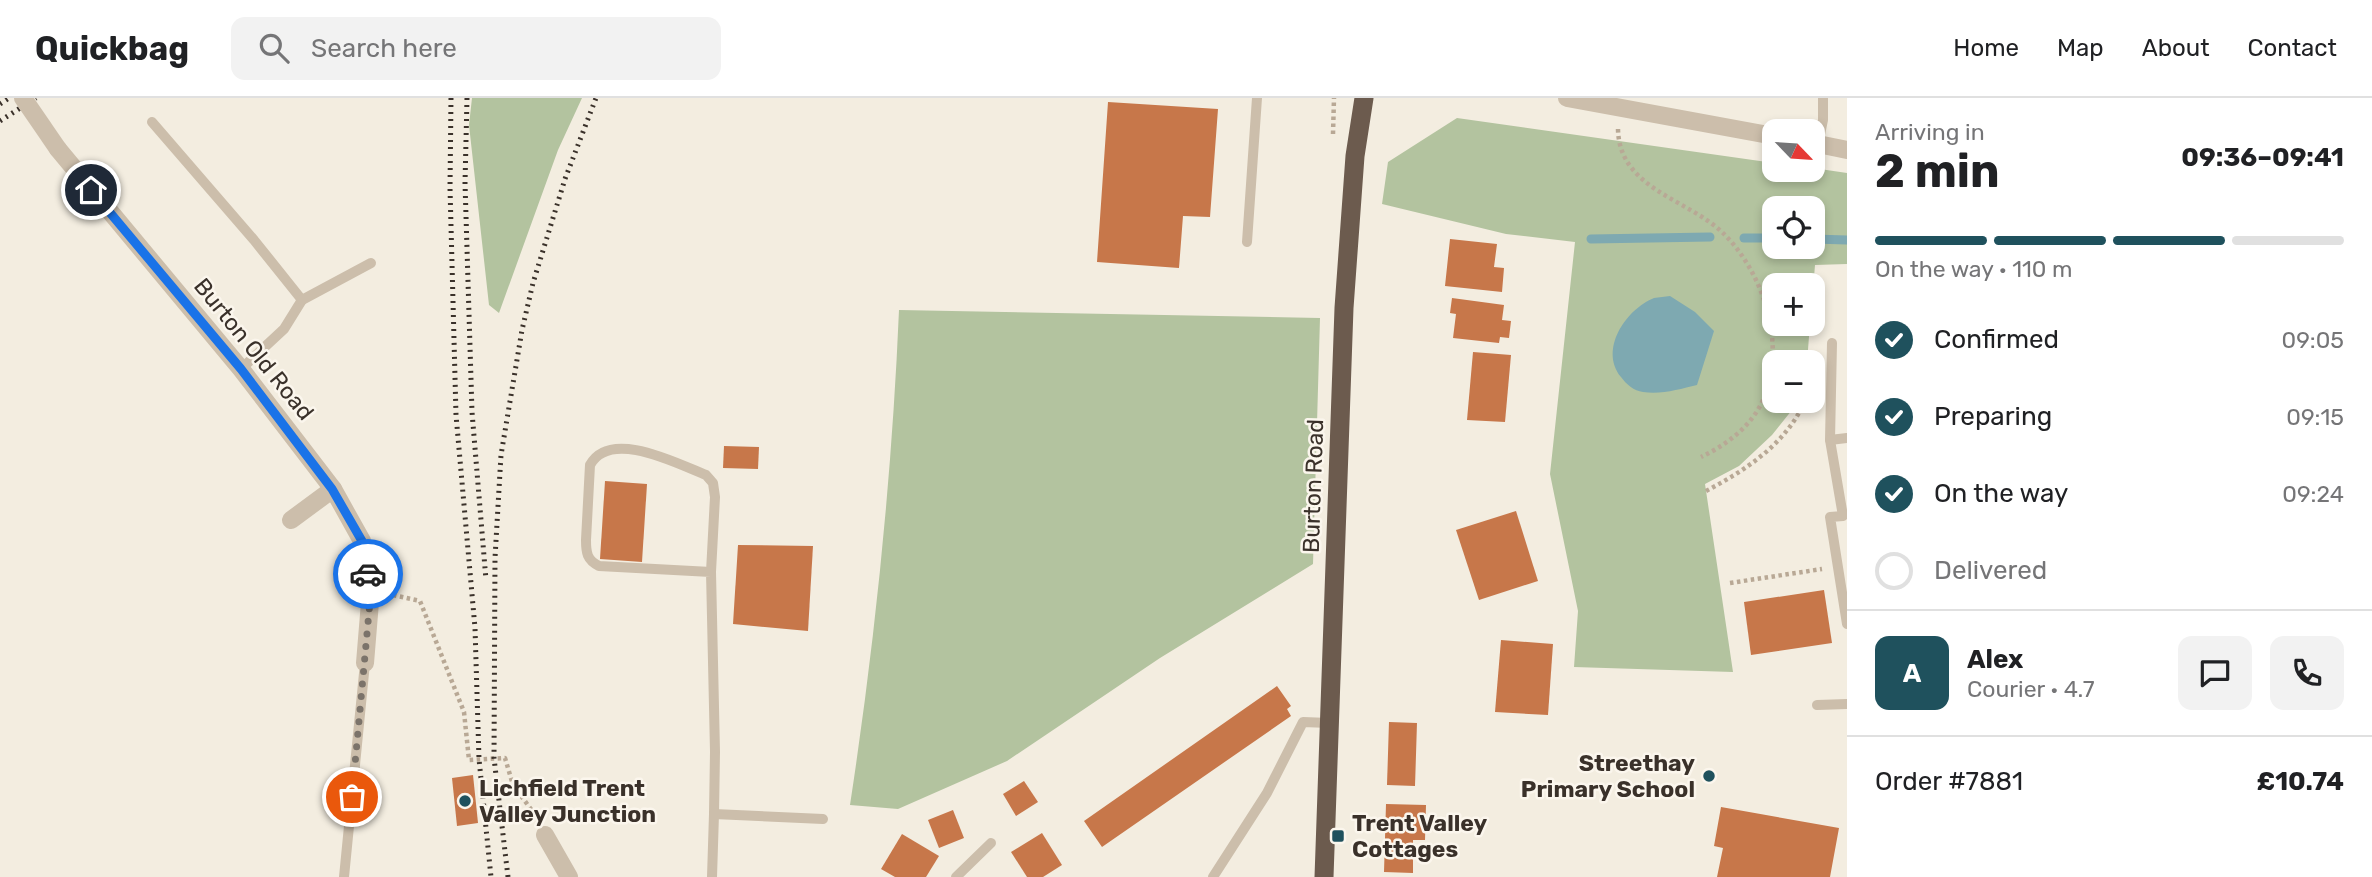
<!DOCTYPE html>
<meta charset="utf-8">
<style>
:root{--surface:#fff;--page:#f2f2f2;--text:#202124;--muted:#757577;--line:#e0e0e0;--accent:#1f515d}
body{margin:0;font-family:Rubik,sans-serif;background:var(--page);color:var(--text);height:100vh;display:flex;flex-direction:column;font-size:26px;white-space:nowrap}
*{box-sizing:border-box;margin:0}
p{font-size:23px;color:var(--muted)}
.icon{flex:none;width:38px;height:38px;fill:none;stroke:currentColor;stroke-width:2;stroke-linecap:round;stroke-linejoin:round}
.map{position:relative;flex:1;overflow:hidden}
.drawer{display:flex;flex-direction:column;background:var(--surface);width:525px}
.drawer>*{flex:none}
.needle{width:46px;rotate:115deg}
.buttons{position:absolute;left:1762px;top:21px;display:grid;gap:14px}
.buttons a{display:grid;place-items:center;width:63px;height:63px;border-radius:14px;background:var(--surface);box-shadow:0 4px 10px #0003;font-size:35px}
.pin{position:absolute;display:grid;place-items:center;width:60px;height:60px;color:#fff;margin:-30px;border:4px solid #fff;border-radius:50%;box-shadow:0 2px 7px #0007}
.courier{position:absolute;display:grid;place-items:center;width:70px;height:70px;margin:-35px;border:5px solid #1a73e8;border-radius:50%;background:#fff;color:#222;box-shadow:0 2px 9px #0007}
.summary em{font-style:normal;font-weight:700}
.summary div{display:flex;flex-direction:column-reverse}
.summary{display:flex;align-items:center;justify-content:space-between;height:119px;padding:0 28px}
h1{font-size:46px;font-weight:700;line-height:52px}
.bar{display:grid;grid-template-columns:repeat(4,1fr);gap:10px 7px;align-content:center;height:84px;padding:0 28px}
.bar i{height:9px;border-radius:5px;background:var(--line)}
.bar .current{background:var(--accent)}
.bar p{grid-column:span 4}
.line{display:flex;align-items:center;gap:18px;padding:0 28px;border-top:2px solid var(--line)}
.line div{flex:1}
.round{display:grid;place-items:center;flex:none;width:74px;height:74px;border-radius:14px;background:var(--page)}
ol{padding:0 28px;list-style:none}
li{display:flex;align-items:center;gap:21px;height:77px}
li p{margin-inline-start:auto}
li .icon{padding:7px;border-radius:50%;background:var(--accent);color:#fff;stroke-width:4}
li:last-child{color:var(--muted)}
li i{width:38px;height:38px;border:4px solid var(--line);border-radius:50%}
header{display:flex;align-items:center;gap:42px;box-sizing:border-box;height:98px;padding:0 35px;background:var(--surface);border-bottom:2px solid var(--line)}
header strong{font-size:33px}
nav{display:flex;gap:38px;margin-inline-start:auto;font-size:24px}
.search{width:490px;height:63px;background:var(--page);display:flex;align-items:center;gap:18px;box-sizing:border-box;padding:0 24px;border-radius:14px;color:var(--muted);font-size:26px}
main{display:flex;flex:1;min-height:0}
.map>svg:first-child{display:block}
.green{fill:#b3c39f;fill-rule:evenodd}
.water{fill:#7ea9b1}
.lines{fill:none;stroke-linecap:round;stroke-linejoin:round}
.stream{stroke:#7ea9b1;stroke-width:9}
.building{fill:#c7774a}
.path{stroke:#b8a895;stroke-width:4.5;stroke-dasharray:3.5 3.5;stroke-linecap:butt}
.service{stroke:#ccbeab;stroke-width:10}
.minor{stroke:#ccbeab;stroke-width:18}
.trunk{stroke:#6c5b4e;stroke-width:19}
.rail{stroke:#3a312a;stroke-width:5;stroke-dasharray:2 5;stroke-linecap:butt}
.minor-bridge{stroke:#ccbeab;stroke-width:18}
.done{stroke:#7b736a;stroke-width:7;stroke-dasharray:0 12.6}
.route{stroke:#1a73e8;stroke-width:9}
.poi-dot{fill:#1f515d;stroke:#fbf6ed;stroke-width:2.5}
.labels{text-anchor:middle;stroke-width:5;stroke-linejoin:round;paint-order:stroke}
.street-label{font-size:23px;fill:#3a312a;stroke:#fbf6ed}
.poi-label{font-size:23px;font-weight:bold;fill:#3a312a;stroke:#fbf6ed;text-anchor:start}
</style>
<header>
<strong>Quickbag</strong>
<div class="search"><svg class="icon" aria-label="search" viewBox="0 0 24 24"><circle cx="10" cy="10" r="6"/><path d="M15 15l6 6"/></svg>Search here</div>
<nav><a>Home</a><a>Map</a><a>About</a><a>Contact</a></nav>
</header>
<main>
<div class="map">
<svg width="1847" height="779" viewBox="0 0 1847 779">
<rect width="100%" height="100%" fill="#f3ede0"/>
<g class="green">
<polygon points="472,0 582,0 558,52 499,215 489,207 469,27"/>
<path d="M1457,20L1774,65V72L1813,70L1847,75V166L1815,167L1813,192V187H1774V226H1810L1807,264H1774V303H1797L1796,307L1772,337L1739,368L1705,386L1733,574L1574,569L1578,513L1550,376L1575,144L1506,136L1382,106L1388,64ZM1774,110H1813V149H1774Z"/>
<path d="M899,212L1320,220L1313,466L1160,560L1007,663L898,711L850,707C875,543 892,377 899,212Z"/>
</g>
<path class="water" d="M1670,198L1695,214L1714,233L1697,287C1680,291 1661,297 1643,294C1634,293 1626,286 1621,279C1599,252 1625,212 1654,200C1659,199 1665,199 1670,198Z"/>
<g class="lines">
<g class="stream">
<polyline points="1744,140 1774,140"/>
<polyline points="1591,141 1710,139"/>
<polyline points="1813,141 1847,142"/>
</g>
</g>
<g class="building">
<polygon points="1108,4 1218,11 1210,119 1183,118 1179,170 1097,164"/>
<polygon points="1450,141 1497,146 1494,169 1504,170 1502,194 1445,188"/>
<polygon points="1452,200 1504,207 1502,222 1511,223 1509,240 1500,239 1499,245 1453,240 1456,216 1450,215"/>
<polygon points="1473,254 1511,257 1505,324 1467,322"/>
<polygon points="724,348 759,349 758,371 723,370"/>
<polygon points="605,383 647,386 642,464 600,461"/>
<polygon points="1516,413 1538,483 1479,502 1456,432"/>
<polygon points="738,447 813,448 808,533 733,526"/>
<polygon points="1824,492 1832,545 1751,557 1744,504"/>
<polygon points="1501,542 1553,546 1548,617 1495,614"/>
<polygon points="1277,588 1291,608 1287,611 1291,618 1102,749 1084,723"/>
<polygon points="1389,624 1417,625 1415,688 1387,687"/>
<polygon points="473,677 478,725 457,728 452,680"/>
<polygon points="1024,683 1038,704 1016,718 1003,696"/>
<polygon points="1386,706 1426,707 1425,742 1413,742 1413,775 1384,774"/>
<polygon points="1721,709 1839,730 1830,779 1717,779 1723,750 1714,748"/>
<polygon points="953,712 964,740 939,750 928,722"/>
<polygon points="1042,735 1062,767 1043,779 1027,779 1011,754"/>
<polygon points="902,736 939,758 926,779 895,779 881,771"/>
</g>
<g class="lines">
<g class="path">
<path d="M1618,31C1619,91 1688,101 1723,135C1764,175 1787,248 1763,302C1751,329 1726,347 1701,359"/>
<polyline points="1333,36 1334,0"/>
<path d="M1706,393C1746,372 1786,346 1805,303"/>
<polyline points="1730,485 1822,471"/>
<polyline points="393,497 420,503 464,614 469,662 505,660 513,687 536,718"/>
</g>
<g class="service">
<polyline points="152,24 254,142 302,202 284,231 241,271"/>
<polyline points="1818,46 1823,22 1823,0"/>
<polyline points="1247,144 1257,0"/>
<polyline points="302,202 371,165"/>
<polyline points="1832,245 1830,342 1843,418 1830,419 1847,526"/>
<polyline points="1830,342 1847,340"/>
<path d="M711,474L599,468C587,462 586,455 586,442L590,367C610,330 678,366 706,377L713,385L715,399L711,474L715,654L714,716"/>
<polyline points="1817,607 1847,606"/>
<polyline points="344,779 365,565"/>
<polyline points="712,779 714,716 823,721"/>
<polyline points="956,779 991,745"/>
<polyline points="1213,779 1267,695 1303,624 1329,625"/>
</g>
<g class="minor">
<polyline points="1567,0 1774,38"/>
<polyline points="1813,45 1847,52"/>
<polyline points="58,51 241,271 333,391 362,443 371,492 365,565"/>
<polyline points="291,422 333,391"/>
<polyline points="545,737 569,779"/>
</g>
<polyline class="trunk" points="1324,779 1344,210 1355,58 1364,0"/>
<g class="rail">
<polyline points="451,0 450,90 456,317 475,530 479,661 491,779"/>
<polyline points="467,0 465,85 472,314 486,482"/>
<polyline points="0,6 9,0"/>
<polyline points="0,23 36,0"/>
<polyline points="508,779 494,660 495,460 501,357 522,232 533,185 565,81 596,0"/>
</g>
<polyline class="minor-bridge" points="23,0 58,51"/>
</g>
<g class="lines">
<polyline class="done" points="352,699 371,492 368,476"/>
<polyline class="route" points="91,92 241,271 332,391 362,443 368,476"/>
</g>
<g class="poi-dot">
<circle cx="1709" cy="678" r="7"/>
<circle cx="465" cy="703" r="7"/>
<rect x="1331" y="731" width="14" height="14" rx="3.5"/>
</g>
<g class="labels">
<g class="street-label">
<text transform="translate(254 251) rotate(51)" y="8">Burton Old Road</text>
<text transform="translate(1313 388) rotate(-88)" y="8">Burton Road</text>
</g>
<g class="poi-label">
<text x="1695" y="673" text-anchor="end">Streethay<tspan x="1695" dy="26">Primary School</tspan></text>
<text x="479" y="698">Lichfield Trent<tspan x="479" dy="26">Valley Junction</tspan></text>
<text x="1352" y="733">Trent Valley<tspan x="1352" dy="26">Cottages</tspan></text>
</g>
</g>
</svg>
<div class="buttons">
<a><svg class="needle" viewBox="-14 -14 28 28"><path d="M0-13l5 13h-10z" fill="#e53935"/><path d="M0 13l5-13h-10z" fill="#757577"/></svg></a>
<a><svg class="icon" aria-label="locate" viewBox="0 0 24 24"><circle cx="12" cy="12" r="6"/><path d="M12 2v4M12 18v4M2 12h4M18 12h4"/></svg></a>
<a>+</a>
<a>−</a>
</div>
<div class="pin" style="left:352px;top:699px;background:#ea580c"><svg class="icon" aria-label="bag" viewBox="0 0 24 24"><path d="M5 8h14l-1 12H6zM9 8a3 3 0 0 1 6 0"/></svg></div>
<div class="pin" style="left:91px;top:92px;background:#1f2937"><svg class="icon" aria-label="home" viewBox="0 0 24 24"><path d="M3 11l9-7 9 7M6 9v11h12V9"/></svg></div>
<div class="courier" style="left:368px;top:476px"><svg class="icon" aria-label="car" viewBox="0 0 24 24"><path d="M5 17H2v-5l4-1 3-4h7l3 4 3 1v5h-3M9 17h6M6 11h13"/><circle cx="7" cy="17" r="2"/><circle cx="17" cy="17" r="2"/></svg></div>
</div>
<section class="drawer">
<div class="summary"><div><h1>2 min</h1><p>Arriving in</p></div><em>09:36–09:41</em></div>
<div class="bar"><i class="current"></i><i class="current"></i><i class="current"></i><i></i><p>On the way · 110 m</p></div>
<ol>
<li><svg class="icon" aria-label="check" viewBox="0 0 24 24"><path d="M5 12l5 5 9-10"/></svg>Confirmed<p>09:05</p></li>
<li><svg class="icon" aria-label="check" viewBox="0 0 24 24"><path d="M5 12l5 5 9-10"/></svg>Preparing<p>09:15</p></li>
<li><svg class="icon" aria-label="check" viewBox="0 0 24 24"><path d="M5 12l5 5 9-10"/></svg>On the way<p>09:24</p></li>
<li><i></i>Delivered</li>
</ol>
<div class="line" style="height:126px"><b class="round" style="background:var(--accent);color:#fff">A</b><div><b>Alex</b><p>Courier · 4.7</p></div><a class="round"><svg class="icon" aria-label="chat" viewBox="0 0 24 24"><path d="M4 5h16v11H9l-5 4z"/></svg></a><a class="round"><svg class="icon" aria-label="phone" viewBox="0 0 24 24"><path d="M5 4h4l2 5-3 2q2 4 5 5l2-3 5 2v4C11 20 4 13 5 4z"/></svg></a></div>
<div class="line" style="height:91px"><div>Order #7881</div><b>£10.74</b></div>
</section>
</main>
